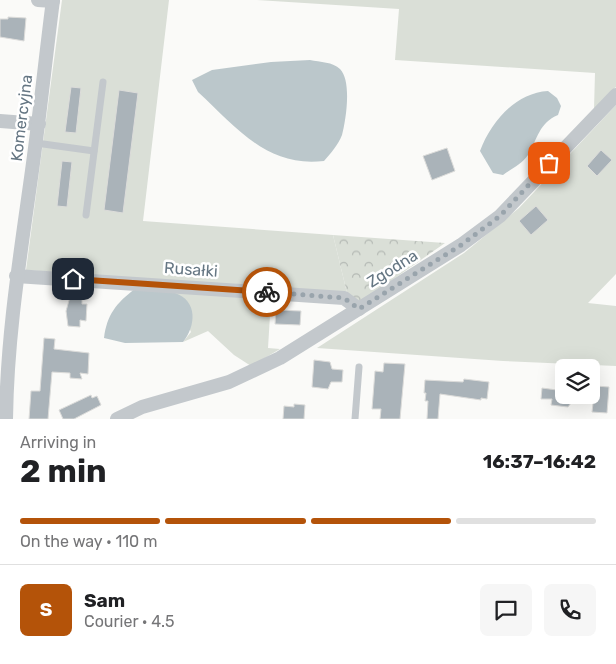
<!DOCTYPE html>
<meta charset="utf-8">
<style>
:root{--surface:#fff;--page:#f6f6f6;--text:#202124;--muted:#757577;--line:#e0e0e0;--accent:#b45309}
body{margin:0;font-family:Rubik,sans-serif;background:var(--page);color:var(--text);height:100vh;display:flex;flex-direction:column;font-size:19px;white-space:nowrap}
*{box-sizing:border-box;margin:0}
p{font-size:16px;color:var(--muted)}
.icon{flex:none;width:28px;height:28px;fill:none;stroke:currentColor;stroke-width:2;stroke-linecap:round;stroke-linejoin:round}
.map{position:relative;height:419px;overflow:hidden}
.panel{display:flex;flex-direction:column;background:var(--surface);flex:1}
.panel>*{flex:none}
.buttons{position:absolute;left:555px;top:359px;display:grid;gap:10px}
.buttons a{display:grid;place-items:center;width:45px;height:45px;border-radius:8px;background:var(--surface);box-shadow:0 5px 20px #0002;font-size:25px}
.pin{position:absolute;display:grid;place-items:center;width:42px;height:42px;color:#fff;margin:-21px;border-radius:10px;box-shadow:0 2px 8px #0006}
.courier{position:absolute;display:grid;place-items:center;width:50px;height:50px;margin:-25px;border:4px solid #b45309;border-radius:50%;background:#fff;color:#222;box-shadow:0 1px 6px #0007}
.overview em{font-style:normal;font-weight:700}
.overview div{display:flex;flex-direction:column-reverse}
.overview{display:flex;align-items:center;justify-content:space-between;height:85px;padding:0 20px}
h1{font-size:32px;font-weight:700;line-height:38px}
.bar{display:grid;grid-template-columns:repeat(4,1fr);gap:8px 5px;align-content:center;height:60px;padding:0 20px}
.bar i{height:6px;border-radius:4px;background:var(--line)}
.bar .selected{background:var(--accent)}
.bar p{grid-column:span 4}
.line{display:flex;align-items:center;gap:12px;padding:0 20px;border-top:1px solid var(--line)}
.line div{flex:1}
.round{display:grid;place-items:center;flex:none;width:52px;height:52px;border-radius:8px;background:var(--page)}
.map>svg:first-child{display:block}
.grass{fill:#dadfd7}
.forest{fill:url(#forest-crowns)}
.water{fill:#bbc7cb}
.building{fill:#aab3b9;stroke:#dcdcda}
.lines{fill:none;stroke-linecap:round;stroke-linejoin:round}
.service{stroke:#c3c8cc;stroke-width:7}
.minor{stroke:#c3c8cc;stroke-width:14}
.done{stroke:#99a4ac;stroke-width:5;stroke-dasharray:0 9}
.route{stroke:#b45309;stroke-width:6}
.labels{text-anchor:middle;stroke-width:5;stroke-linejoin:round;paint-order:stroke}
.street-label{font-size:16px;fill:#657683;stroke:#fff}
</style>
<div class="map">
<svg width="616" height="419" viewBox="0 0 616 419">
<defs>
<pattern id="forest-crowns" width="20" height="18" patternUnits="userSpaceOnUse" patternTransform="scale(1.25)"><rect width="20" height="18" fill="#dadfd7"/><path d="M2 6a3 3 0 1 1 6 0M12 15a3 3 0 1 1 6 0" fill="none" stroke="#b4b9b4"/></pattern>
</defs>
<rect width="100%" height="100%" fill="#fafaf8"/>
<g class="grass">
<polygon points="62,0 169,0 143,221 333,235 347,293 26,270"/>
<polygon points="257,0 616,0 616,87 594,109 595,73 395,60 399,9"/>
<polygon points="616,105 616,274 588,303 616,306 616,366 503,361 317,348 464,253 519,208"/>
<polygon points="174,292 271,299 268,348 280,349 251,366 234,355 208,331 183,342 191,332"/>
</g>
<polygon class="forest" points="333,235 445,243 361,302 347,293"/>
<g class="water">
<path d="M310,60C320,62 333,62 340,69C352,81 346,120 342,135C338,145 331,153 324,161C267,168 236,127 198,92L192,80L212,70L271,62Z"/>
<path d="M548,91L557,98L561,106L558,115C539,123 538,138 528,155C522,164 511,169 503,175L493,173L480,151C491,122 515,93 548,91Z"/>
<path d="M135,289C147,290 163,289 175,293C198,301 196,326 183,342L125,343L104,338C107,315 116,303 135,289Z"/>
</g>
<g class="building">
<polygon points="8,17 26,18 24,41 0,37 0,19 8,19"/>
<polygon points="71,87 81,88 76,133 65,132"/>
<polygon points="119,90 138,93 123,213 104,210"/>
<polygon points="447,148 455,171 432,180 423,156"/>
<polygon points="601,150 612,160 597,176 587,166"/>
<polygon points="62,161 72,162 67,207 57,206"/>
<polygon points="536,206 548,220 531,235 519,221"/>
<polygon points="70,297 82,298 82,304 87,304 86,321 80,320 80,327 68,326 66,311"/>
<polygon points="276,310 301,311 300,325 275,324"/>
<polygon points="44,338 55,339 54,349 89,353 88,374 80,373 82,379 70,378 70,373 52,372 48,419 29,419 31,391 40,391"/>
<polygon points="314,360 330,362 332,369 343,370 342,382 331,382 328,389 312,387"/>
<polygon points="384,363 405,364 400,419 380,419 381,409 372,409 375,371 383,372"/>
<polygon points="464,379 489,382 487,399 481,398 481,400 440,394 438,419 427,419 428,401 425,401 426,393 424,393 425,380 463,382"/>
<polygon points="595,386 609,387 607,413 592,412"/>
<polygon points="542,388 564,391 564,395 572,395 571,403 568,407 551,405 552,399 541,399"/>
<polygon points="91,395 92,398 97,396 101,405 74,419 63,419 59,410"/>
<polygon points="294,404 305,405 304,419 283,419 284,406 294,407"/>
</g>
<g class="lines">
<g class="service">
<polyline points="36,143 94,151"/>
<polyline points="86,215 103,82"/>
<polyline points="355,419 359,367"/>
</g>
<g class="minor">
<polyline points="38,0 53,1"/>
<polyline points="0,121 39,124"/>
<polyline points="16,276 344,298 359,309"/>
<path d="M6,419C7,340 19,263 30,185C39,123 45,62 53,0"/>
<polyline points="117,419 142,407 229,382 280,358 461,245 500,216 616,95"/>
</g>
</g>
<g class="lines">
<polyline class="done" points="267,292 344,298 359,309 461,245 500,216 549,163"/>
<polyline class="route" points="73,279 267,292"/>
</g>
<g class="labels">
<g class="street-label">
<text transform="translate(21 118) rotate(-83)" y="6">Komercyjna</text>
<text transform="translate(392 268) rotate(-32)" y="6">Zgodna</text>
<text transform="translate(191 269) rotate(4)" y="6">Rusałki</text>
</g>
</g>
</svg>
<div class="buttons">
<a><svg class="icon" aria-label="layers" viewBox="0 0 24 24"><path d="M12 4l9 5-9 5-9-5zM3 14l9 5 9-5"/></svg></a>
</div>
<div class="pin" style="left:549px;top:163px;background:#ea580c"><svg class="icon" aria-label="bag" viewBox="0 0 24 24"><path d="M5 8h14l-1 12H6zM9 8a3 3 0 0 1 6 0"/></svg></div>
<div class="pin" style="left:73px;top:279px;background:#1f2937"><svg class="icon" aria-label="home" viewBox="0 0 24 24"><path d="M3 11l9-7 9 7M6 9v11h12V9"/></svg></div>
<div class="courier" style="left:267px;top:292px"><svg class="icon" aria-label="bike" viewBox="0 0 24 24"><circle cx="6" cy="16" r="4"/><circle cx="18" cy="16" r="4"/><path d="M6 16l4-8h5l3 8M10 8l3 8H6M13 5h3"/></svg></div>
</div>
<section class="panel">
<div class="overview"><div><h1>2 min</h1><p>Arriving in</p></div><em>16:37–16:42</em></div>
<div class="bar"><i class="selected"></i><i class="selected"></i><i class="selected"></i><i></i><p>On the way · 110 m</p></div>
<div class="line" style="height:90px"><b class="round" style="background:var(--accent);color:#fff">S</b><div><b>Sam</b><p>Courier · 4.5</p></div><a class="round"><svg class="icon" aria-label="chat" viewBox="0 0 24 24"><path d="M4 5h16v11H9l-5 4z"/></svg></a><a class="round"><svg class="icon" aria-label="phone" viewBox="0 0 24 24"><path d="M5 4h4l2 5-3 2q2 4 5 5l2-3 5 2v4C11 20 4 13 5 4z"/></svg></a></div>
</section>
